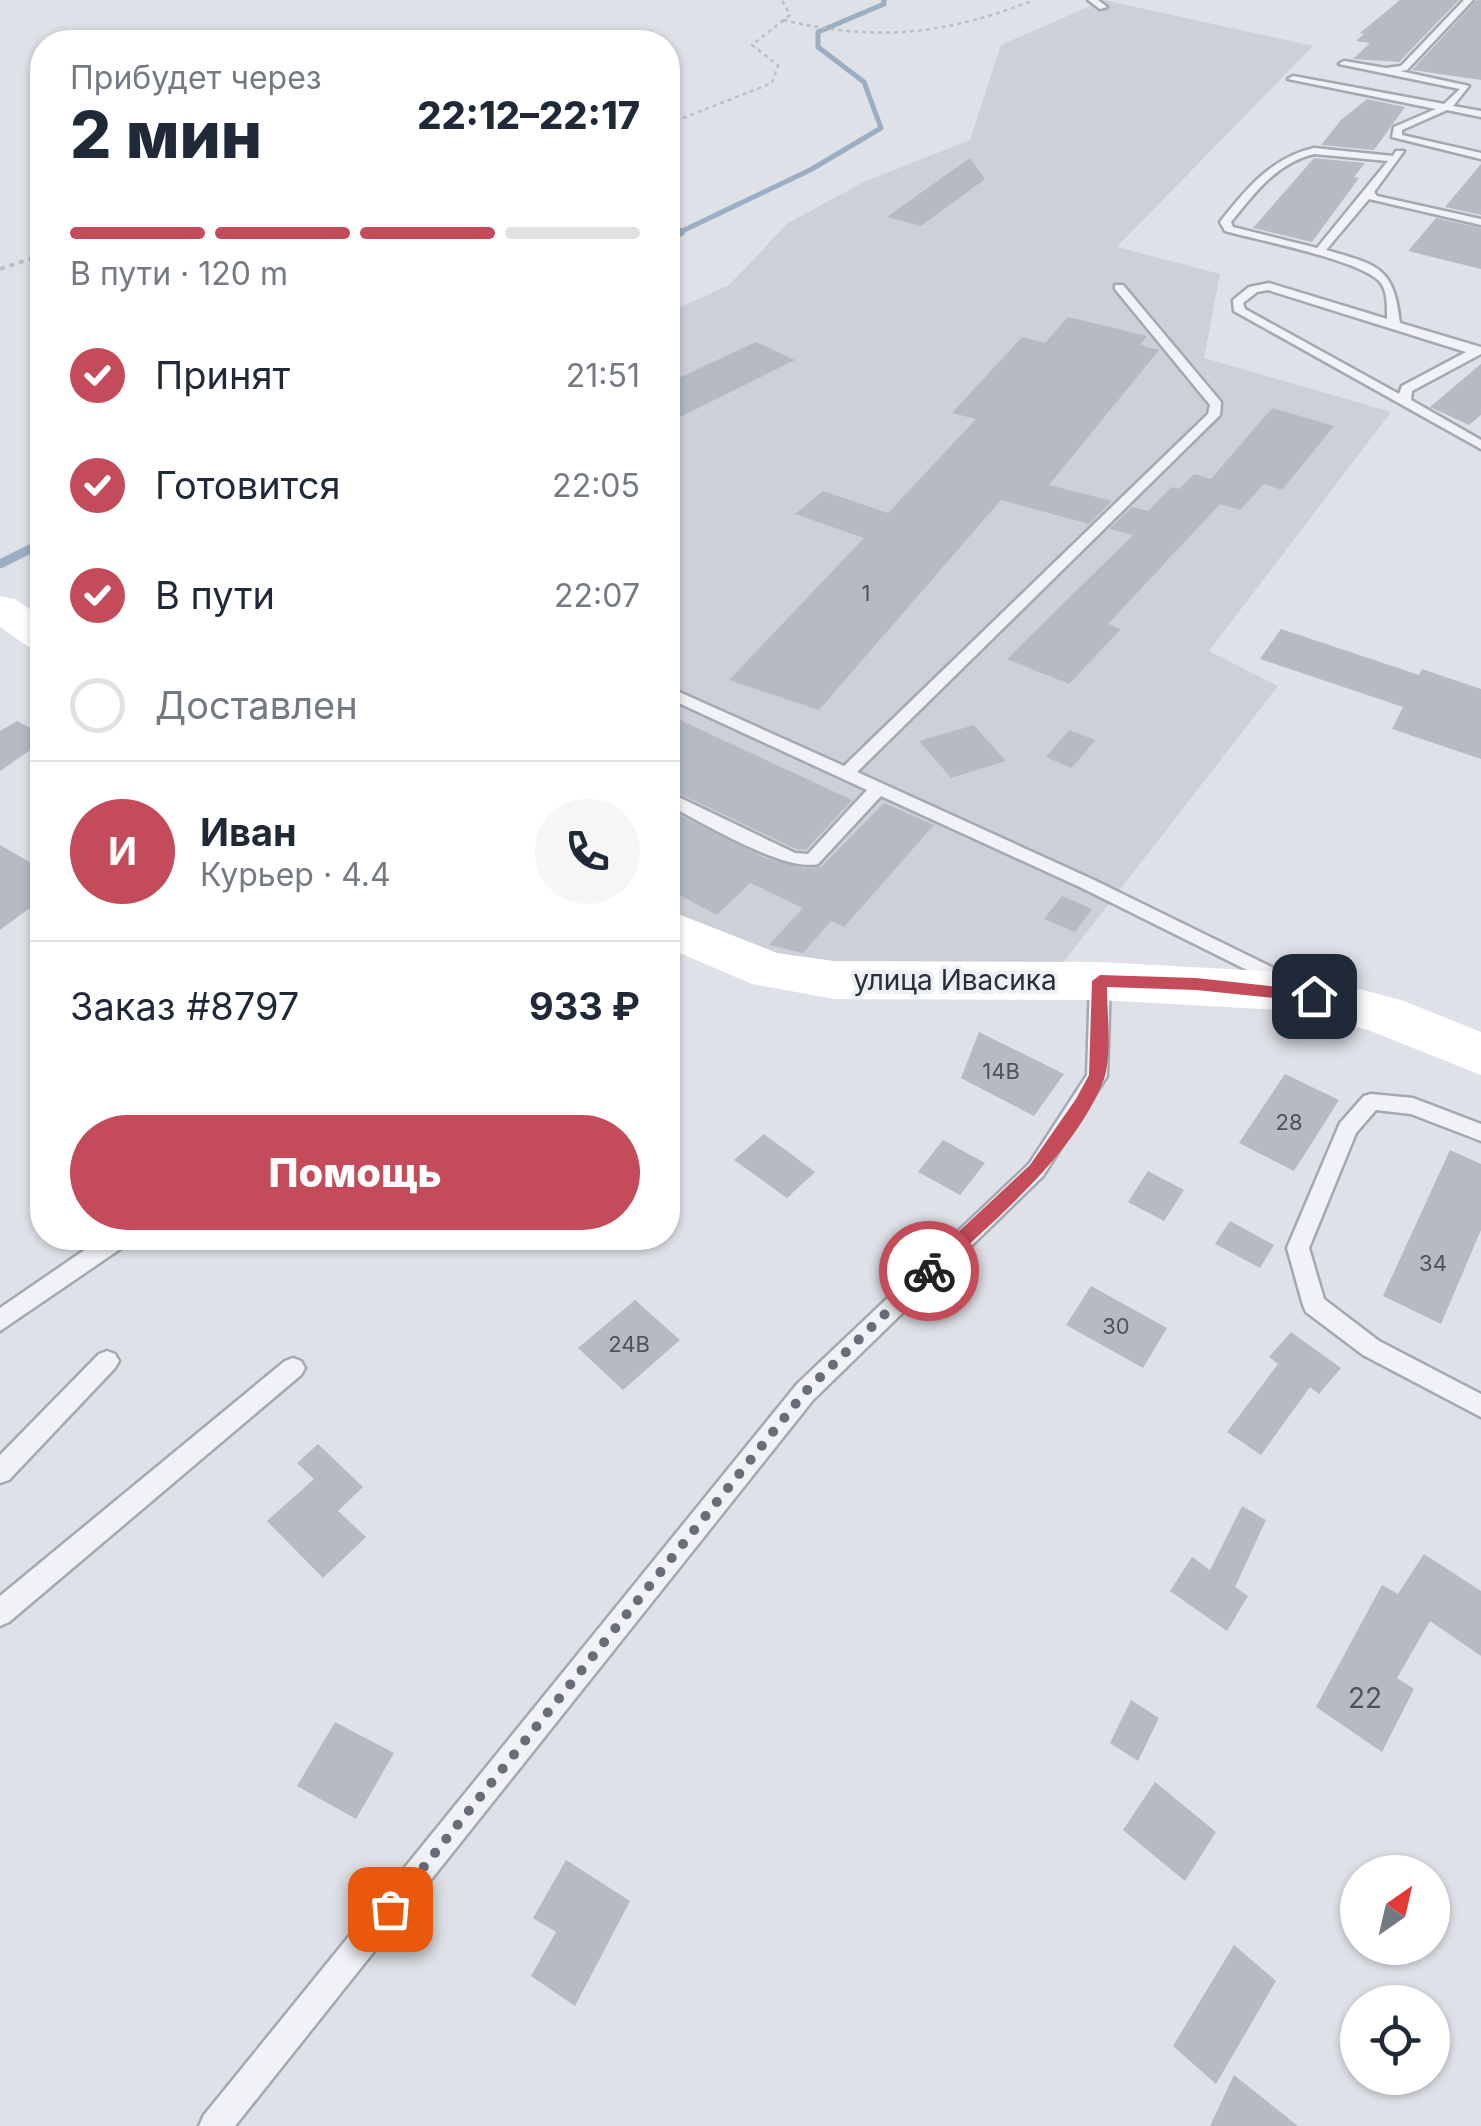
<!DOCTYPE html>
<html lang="ru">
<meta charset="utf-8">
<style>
:root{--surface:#fff;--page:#f6f6f7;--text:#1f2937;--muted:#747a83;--line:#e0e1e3;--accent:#c44b59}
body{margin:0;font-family:Inter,sans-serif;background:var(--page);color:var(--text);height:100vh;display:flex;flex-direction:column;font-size:38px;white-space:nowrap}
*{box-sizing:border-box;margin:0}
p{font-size:32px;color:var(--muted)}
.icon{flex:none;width:55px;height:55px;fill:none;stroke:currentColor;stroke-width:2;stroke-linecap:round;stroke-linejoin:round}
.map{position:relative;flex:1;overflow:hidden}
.details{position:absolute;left:30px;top:30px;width:650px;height:1220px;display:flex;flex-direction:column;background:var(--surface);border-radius:40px;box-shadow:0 2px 8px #0004}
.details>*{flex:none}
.needle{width:65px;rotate:34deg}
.tools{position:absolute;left:1340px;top:1855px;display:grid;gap:20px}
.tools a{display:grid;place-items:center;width:110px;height:110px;border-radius:50%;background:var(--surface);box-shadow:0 2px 8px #0004;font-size:50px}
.pin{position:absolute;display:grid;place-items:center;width:85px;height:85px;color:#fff;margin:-42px;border-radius:20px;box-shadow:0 5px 15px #0006}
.courier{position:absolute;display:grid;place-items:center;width:100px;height:100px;margin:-50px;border:8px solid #c44b59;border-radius:50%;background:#fff;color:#222;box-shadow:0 2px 12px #0007}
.overview em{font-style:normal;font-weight:800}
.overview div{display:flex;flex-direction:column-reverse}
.overview{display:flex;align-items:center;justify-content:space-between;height:170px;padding:0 40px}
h1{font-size:65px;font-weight:800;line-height:75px}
.bar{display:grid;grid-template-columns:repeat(4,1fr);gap:15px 10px;align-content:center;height:120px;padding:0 40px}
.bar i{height:12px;border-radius:8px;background:var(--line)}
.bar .selected{background:var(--accent)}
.bar p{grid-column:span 4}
.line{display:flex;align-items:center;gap:25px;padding:0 40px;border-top:2px solid var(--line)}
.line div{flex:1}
.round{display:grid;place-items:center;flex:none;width:105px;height:105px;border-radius:52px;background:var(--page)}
ol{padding:0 40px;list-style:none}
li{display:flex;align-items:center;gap:30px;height:110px}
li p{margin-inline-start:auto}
li .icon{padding:10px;border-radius:50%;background:var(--accent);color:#fff;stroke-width:4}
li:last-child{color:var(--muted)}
li i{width:55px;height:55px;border:5px solid var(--line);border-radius:50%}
.primary-button{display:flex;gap:20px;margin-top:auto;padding:20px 40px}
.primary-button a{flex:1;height:115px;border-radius:60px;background:var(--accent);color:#fff;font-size:40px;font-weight:800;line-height:115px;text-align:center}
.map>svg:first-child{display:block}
.built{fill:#ccd0d8}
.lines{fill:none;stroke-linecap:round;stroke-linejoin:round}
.stream-far2{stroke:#9baec4;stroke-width:5}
.stream-far1{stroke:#9baec4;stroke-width:8}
.stream{stroke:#9baec4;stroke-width:9}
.building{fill:#b6bac3}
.lane-casing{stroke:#a4a8b0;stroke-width:5}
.path-far1{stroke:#bcbfc5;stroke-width:2.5;stroke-dasharray:4 4;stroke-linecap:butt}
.path{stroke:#bcbfc5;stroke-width:4;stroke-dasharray:5 5;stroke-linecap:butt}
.lane{fill:#f0f2f5;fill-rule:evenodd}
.secondary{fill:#fff;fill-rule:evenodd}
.route{fill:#c44b59}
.done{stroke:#686d78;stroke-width:10;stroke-dasharray:0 18}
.labels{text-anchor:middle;stroke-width:8;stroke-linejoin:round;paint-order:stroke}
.number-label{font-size:22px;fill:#4c525e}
.street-label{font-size:28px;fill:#282f3c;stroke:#edf0f4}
.near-number-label{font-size:28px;fill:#4c525e}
</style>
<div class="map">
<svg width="1481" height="2126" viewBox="0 0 1481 2126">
<rect width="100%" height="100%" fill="#dee1e7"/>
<polygon class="built" points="1104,0 1313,46 1117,247 1220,274 1204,358 1391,412 1209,651 1278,686 1059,968 788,965 668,911 668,313 729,285 788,223 864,182 970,140 1001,45"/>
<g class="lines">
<polyline class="stream-far2" points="676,234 812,169 881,128 864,82 818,47 818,32 884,4 884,0"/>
<polyline class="stream-far1" points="668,238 681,232"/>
<polyline class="stream" points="0,564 42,543"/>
</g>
<g class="building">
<polygon points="1400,0 1459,0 1399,62 1353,59 1370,43 1356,41 1364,34 1360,33"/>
<polygon points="1477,0 1481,0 1481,80 1412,70"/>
<polygon points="1367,99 1405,107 1374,150 1321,145 1341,120"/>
<polygon points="970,158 985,179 921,226 887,217"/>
<polygon points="1314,158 1365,163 1354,177 1359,178 1312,242 1253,228"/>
<polygon points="1481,164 1481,215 1445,207"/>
<polygon points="1436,218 1481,228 1481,269 1408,251"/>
<polygon points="1068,317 1147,336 1140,345 1159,350 1049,485 1112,501 1089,524 1001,500 819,710 729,680 864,538 795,514 823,491 888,513 976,419 952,413 1022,337 1045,343"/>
<polygon points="756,342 795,360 668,423 668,383"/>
<polygon points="1481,364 1481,415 1469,425 1430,407"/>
<polygon points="1272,408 1334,426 1282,490 1264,484 1240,510 1220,504 1108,624 1121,629 1069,684 1007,659 1133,535 1109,529 1132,507 1148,511 1172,487 1179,489 1194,474 1211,479"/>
<polygon points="1281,629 1419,675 1422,669 1481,689 1481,759 1392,729 1403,707 1260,659"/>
<polygon points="668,714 697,728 852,800 806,850 796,849 668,788"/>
<polygon points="17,721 42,734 42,742 0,771 0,731"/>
<polygon points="974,725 1006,761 951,778 919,741"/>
<polygon points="1069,730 1095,740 1072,768 1046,757"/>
<polygon points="884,803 934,825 844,927 831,921 803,953 769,945 803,908 750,883 717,915 668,889 668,809 763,857 803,868 821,867"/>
<polygon points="0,845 42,869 42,899 0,930"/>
<polygon points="1062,896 1092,909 1075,932 1044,919"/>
<polygon points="979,1032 1064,1074 1034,1116 961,1078"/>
<polygon points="1285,1074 1339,1100 1294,1171 1239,1143"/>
<polygon points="764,1134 815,1172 787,1198 734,1160"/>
<polygon points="943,1140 985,1163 960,1195 918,1172"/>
<polygon points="1450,1150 1481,1164 1481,1230 1441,1324 1383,1296"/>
<polygon points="1148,1171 1184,1190 1164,1221 1128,1202"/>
<polygon points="1230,1221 1274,1245 1260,1268 1215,1244"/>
<polygon points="1091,1286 1167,1328 1143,1368 1066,1325"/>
<polygon points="635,1300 680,1340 623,1390 578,1348"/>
<polygon points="1291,1332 1341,1368 1319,1394 1310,1387 1261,1455 1227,1432 1278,1364 1269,1357"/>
<polygon points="318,1444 363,1487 338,1511 366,1537 323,1578 267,1521 314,1479 297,1463"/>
<polygon points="1242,1506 1266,1520 1235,1587 1248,1596 1227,1631 1170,1591 1192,1557 1210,1570"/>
<polygon points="1424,1554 1481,1591 1481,1656 1430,1621 1397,1678 1414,1689 1382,1752 1316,1707 1382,1585 1398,1594"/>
<polygon points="1131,1700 1159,1718 1138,1761 1110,1743"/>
<polygon points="335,1722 394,1753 356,1819 297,1786"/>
<polygon points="1155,1782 1216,1832 1185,1881 1123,1830"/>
<polygon points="566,1860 630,1901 575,2006 531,1976 556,1932 533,1918"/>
<polygon points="1234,1945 1276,1981 1216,2084 1173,2046"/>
<polygon points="1234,2075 1298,2126 1210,2126"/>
</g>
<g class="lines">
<g class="lane-casing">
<g id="lane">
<polygon points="1088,0 1098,0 1107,7 1100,9"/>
<polygon points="1464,0 1473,0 1407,70 1400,71 1469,86 1453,106 1481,111 1481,117 1447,110 1402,130 1402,135 1481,153 1481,159 1392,137 1394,127 1436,109 1288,79 1293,76 1444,104 1460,89 1339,64 1344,61 1386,68 1401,66"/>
<path d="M1314,148L1393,156L1396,151H1404L1374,192L1377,196L1481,219V225L1369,199L1326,250C1378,265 1394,267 1400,323L1481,347V354L1412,391L1411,400L1481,440V449L1234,311L1233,300L1249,287L1269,283L1387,319C1387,308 1388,291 1380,282C1361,260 1257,240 1225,231L1220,222C1246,189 1271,158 1314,148ZM1314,154L1388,161L1317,248L1233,227L1231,222C1254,194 1276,163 1314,154ZM1268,290L1466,352L1402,386L1399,394L1245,309L1243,303L1257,292Z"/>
<path d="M1115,285H1123L1221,402L1220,415L857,772L1094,880L1292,977L1295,982L1292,987L1285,989L1082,888L881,796L818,864C783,872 702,822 668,805V792L795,853L808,854L867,790L668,698V687L844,766L1208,414L1210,405L1115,289Z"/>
<polygon points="1100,974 1110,981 1107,1076 1043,1176 813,1400 235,2126 199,2126 204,2115 797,1384 1029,1164 1087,1075 1090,981"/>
<polygon points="1371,1094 1413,1098 1481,1124 1481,1141 1411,1114 1376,1110 1356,1133 1309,1248 1324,1299 1379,1341 1481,1394 1481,1417 1363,1355 1306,1312 1303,1305 1287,1248 1340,1123 1364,1096"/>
<polygon points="102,1238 129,1238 126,1245 0,1331 0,1308"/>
<polygon points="107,1351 115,1354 119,1361 115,1368 9,1480 0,1483 0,1455 99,1354"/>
<polygon points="293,1358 301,1361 305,1368 301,1375 9,1622 0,1626 0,1596 285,1361"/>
</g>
</g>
<g class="path-far1">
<path d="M783,20C877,42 945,35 1034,0"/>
<polyline points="668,124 772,83 778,65 752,45 790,15 782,0"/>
</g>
<polyline class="path" points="0,269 42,255"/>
<use href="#lane" class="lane"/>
<g class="secondary">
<polygon points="0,596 15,599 42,618 42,650 27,646 0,627"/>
<polygon points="668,910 777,953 834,961 1100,962 1299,973 1401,1000 1481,1032 1481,1075 1368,1030 1299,1011 1100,1000 834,999 752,984 668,948"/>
</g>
</g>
<path class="route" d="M1100,975L1196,978L1314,991L1321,996L1314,1002L1196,990L1107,987C1107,1011 1112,1057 1104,1079C1075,1155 993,1221 935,1276H923V1265L1030,1165L1076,1099L1089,1075L1092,981Z"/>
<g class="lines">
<polyline class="done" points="390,1909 805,1392 929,1271"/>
</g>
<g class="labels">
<g class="number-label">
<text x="866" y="601">1</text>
<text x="1001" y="1079">14В</text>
<text x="1289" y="1130">28</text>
<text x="1433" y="1271">34</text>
<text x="1116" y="1334">30</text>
<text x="629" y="1352">24В</text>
</g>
<g class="street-label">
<text x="955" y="990">улица Ивасика</text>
</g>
<g class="near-number-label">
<text x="1365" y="1708">22</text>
</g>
</g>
</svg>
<div class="tools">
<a><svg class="needle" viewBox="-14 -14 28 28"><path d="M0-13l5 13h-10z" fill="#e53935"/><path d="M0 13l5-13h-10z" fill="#747a83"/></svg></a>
<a><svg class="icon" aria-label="locate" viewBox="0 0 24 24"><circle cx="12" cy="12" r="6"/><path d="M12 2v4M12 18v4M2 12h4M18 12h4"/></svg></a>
</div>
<div class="pin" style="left:390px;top:1909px;background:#ea580c"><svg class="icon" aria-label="bag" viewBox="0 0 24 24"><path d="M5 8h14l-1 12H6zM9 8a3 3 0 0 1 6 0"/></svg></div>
<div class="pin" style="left:1314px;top:996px;background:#1f2937"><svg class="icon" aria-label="home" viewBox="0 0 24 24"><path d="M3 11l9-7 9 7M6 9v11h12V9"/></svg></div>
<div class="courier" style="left:929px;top:1271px"><svg class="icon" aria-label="bike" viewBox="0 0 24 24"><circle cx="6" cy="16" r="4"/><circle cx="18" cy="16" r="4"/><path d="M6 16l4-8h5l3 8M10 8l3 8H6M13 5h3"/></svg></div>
<section class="details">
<div class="overview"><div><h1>2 мин</h1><p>Прибудет через</p></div><em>22:12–22:17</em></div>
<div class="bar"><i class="selected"></i><i class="selected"></i><i class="selected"></i><i></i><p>В пути · 120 m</p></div>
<ol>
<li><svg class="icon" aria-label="check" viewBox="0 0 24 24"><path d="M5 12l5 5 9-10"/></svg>Принят<p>21:51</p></li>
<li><svg class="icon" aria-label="check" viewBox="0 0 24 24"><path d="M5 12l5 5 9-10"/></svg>Готовится<p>22:05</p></li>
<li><svg class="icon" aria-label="check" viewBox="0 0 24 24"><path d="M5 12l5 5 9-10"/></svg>В пути<p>22:07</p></li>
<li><i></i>Доставлен</li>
</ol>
<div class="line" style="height:180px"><b class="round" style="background:var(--accent);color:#fff">И</b><div><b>Иван</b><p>Курьер · 4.4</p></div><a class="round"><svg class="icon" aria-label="phone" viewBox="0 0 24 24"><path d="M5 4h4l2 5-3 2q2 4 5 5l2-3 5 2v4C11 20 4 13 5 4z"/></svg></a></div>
<div class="line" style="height:130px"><div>Заказ #8797</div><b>933 ₽</b></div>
<div class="primary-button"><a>Помощь</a></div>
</section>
</div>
